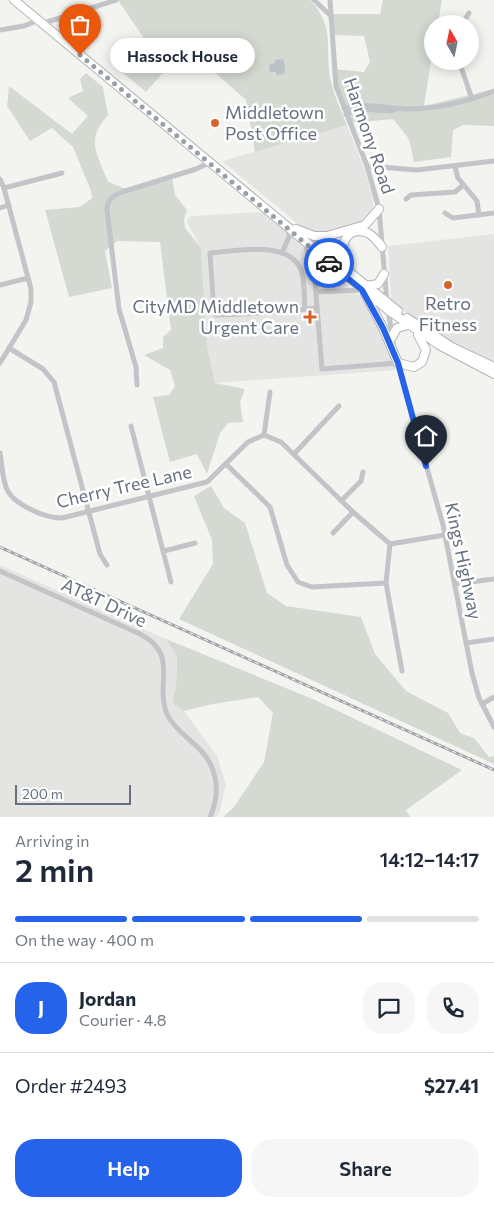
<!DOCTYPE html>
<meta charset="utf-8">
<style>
:root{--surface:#fff;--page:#f6f6f7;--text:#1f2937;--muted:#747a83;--line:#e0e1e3;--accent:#2563eb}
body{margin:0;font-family:Commissioner,sans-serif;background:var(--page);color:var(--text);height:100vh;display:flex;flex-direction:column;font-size:19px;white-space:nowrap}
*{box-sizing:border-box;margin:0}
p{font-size:16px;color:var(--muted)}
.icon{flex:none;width:28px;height:28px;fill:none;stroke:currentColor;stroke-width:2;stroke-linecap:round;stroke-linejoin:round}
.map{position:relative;height:817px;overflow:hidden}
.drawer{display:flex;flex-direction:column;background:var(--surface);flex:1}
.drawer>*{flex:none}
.needle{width:32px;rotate:351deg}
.controls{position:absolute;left:424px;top:15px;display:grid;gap:10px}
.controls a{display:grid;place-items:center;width:55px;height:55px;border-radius:50%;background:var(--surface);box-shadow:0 2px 12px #0003;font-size:25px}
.scale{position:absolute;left:15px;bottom:12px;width:116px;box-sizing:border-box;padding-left:5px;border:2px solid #65717f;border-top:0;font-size:14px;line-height:18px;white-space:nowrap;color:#65717f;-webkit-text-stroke:4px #fff;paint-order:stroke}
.pin{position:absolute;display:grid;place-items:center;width:42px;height:42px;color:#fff;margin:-51px -21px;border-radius:50% 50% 50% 0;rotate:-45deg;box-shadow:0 0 5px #0007}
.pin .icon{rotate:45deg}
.courier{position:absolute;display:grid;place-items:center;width:50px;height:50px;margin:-25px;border:4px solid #2563eb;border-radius:50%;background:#fff;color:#222;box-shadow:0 1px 6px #0007}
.bubble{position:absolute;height:35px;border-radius:18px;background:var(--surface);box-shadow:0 2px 12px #0003;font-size:16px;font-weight:600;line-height:35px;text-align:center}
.headline em{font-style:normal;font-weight:600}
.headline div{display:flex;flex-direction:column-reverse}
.headline{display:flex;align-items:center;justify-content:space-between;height:85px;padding:0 15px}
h1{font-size:32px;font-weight:600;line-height:38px}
.bar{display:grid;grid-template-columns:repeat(4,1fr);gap:8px 5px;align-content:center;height:60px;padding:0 15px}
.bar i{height:6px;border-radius:4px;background:var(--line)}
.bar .on{background:var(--accent)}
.bar p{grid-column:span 4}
.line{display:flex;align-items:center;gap:12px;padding:0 15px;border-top:1px solid var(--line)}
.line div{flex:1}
.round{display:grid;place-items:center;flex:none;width:52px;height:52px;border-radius:20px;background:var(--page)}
.action{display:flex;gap:10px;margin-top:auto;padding:10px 15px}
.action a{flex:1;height:58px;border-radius:20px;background:var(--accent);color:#fff;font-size:20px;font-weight:600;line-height:58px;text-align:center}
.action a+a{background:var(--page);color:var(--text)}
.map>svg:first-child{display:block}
.built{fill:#e4e5e3}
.green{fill:#d4dad1}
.water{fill:#b9c2c7}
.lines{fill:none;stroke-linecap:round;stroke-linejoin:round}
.highway-casing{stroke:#b2b5b8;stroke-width:10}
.minor{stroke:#c2c4c8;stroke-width:5}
.highway{stroke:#fff;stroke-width:8}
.rail-casing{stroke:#a1a5aa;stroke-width:3}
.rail{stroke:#fff;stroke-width:1;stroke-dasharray:4;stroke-linecap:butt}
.done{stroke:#979fa7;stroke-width:5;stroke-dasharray:0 9}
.route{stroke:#2563eb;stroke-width:6}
.poi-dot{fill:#d6622d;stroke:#fff;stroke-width:2}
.labels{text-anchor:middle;stroke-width:5;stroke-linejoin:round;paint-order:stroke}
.poi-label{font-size:18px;fill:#65717f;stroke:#fff;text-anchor:start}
.street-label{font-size:18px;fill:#65717f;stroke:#fff}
</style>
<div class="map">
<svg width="494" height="817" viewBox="0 0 494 817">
<rect width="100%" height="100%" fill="#f3f4f0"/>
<g class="built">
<polygon points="347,125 365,171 373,199 373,214 367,221 317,235 304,229 222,161"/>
<polygon points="262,212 361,296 385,335 396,370 215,383 207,346 201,248 188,225 187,219 191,216"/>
<polygon points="494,234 494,363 435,333 393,303 391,297 388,246"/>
<polygon points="0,565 166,639 177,656 176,687 172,703 184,711 217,756 226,784 219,814 215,817 0,817"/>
</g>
<g class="green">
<path d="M118,0H310C335,26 325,45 330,77C333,94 341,110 347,125L255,152L246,100L186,47L146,92L117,68L143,37Z"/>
<polygon points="383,0 442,0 438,24 432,24 432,55 424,106 494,89 494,126 463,125 453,130 451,157 414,162 409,139 393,119 351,123 335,79 334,69 364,72 370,62 364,36 332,35 331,14 380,14"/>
<path d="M86,73L103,87L108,115C85,141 97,153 108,182L126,189L172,177L175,195L187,210L184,219L185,228L201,248L207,346L215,383L245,389L240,402L243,422L228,423L220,433L207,474L197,454L170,462L153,397L169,395L175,386L170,370L144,355L163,348V337L171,330L160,242L117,241L105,251L112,288L69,297L45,210L80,207L92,198L91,191L73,147L52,128L30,141L7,106L9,86L72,134L88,116L68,98L83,91L80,79Z"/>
<polygon points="211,486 224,508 245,523 267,593 286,606 361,617 375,654 406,691 448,713 460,733 474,738 489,757 494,756 494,764 179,619 213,564 212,540 194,496"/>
<polygon points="166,639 315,700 462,770 406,810 410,817 223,817 234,807 264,762 273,713 258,697 213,704 184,711 172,703 176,687 177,656"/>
</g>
<polygon class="water" points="283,59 285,66 284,74 277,75 276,72 270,72 269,65 275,63 275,60"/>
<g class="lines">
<g class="highway-casing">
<g id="highway">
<polyline points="14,0 388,310 439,345 494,374"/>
<polyline points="296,229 314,236 327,236 365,225 379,209"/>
<polyline points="317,246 398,311"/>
<path d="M347,268C337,252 344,223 368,233C374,236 378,242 382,247"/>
<polyline points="366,286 378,284 384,274"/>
<polyline points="365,294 383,328 398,363 414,367 422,362 426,350 418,335"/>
<polyline points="407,318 452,347 494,367"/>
<polyline points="392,337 397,328 408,325"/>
</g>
</g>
<g class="minor">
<polyline points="314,0 330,15"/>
<polyline points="330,0 336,86 367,166 379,209 387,303 394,348"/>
<polyline points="47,22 116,0"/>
<polyline points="462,24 469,13"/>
<polyline points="0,30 24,26 39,20"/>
<polyline points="459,61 472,99"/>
<path d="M344,108C366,102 384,108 406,109C436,109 466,102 494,91"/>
<polyline points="346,114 359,109 391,111 400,108"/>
<polyline points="367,166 417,170 494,161"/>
<polyline points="455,167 458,178 477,201 479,215"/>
<polyline points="0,179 4,188 31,289 31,302 26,320 0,363"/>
<polyline points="4,188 62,173"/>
<polyline points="406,199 411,195 455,192 463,185"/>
<polyline points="0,208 9,205"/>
<polyline points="445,213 453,218 494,213"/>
<polyline points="305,242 315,282 322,369 398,363"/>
<polyline points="282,253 289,237 289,229"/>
<polyline points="312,268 316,260 326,260"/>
<polyline points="0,285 28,278"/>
<polyline points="316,292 362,290"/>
<path d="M305,309C304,297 305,281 301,270C289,239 234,251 210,253L214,312L216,315C250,315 284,311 317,308"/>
<polyline points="9,348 43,369 54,382 100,554 107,565"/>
<polyline points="397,361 443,525 472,673 479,698 494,727"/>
<path d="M137,385L136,367L119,309L107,210C107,199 113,196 122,192L196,169L209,163"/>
<polyline points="131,426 171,582"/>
<polyline points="264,435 270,392"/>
<path d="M0,453C5,484 1,496 32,510C42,515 51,518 62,518L207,482L248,442L264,435L281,442L353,512L390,544L445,535"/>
<polyline points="294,454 339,406"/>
<polyline points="226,464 270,507 287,565 298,582 312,587 386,583"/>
<polyline points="342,500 361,481 363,472"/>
<polyline points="333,533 353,512"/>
<polyline points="390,544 386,583 402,671"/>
<polyline points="164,551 195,543"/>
<path d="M0,571L140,634C181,655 153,685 168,716C174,728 185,735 194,744C217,763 222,790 210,817"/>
<polyline points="455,584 494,579"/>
<polyline points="466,643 494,639"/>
<polyline points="482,704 494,697"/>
</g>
<use href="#highway" class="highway"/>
<g class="rail-casing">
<polyline id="rail" points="0,547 494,770"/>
</g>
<use href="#rail" class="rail"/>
</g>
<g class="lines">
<polyline class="done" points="80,55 329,263"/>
<polyline class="route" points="329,263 362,290 383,328 398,363 426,466"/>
</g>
<g class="poi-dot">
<circle cx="215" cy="123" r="5"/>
<circle cx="448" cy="285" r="5"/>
<path d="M307.5 309.5h5v5h5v5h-5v5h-5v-5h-5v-5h5z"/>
</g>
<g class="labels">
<g class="poi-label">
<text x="225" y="119">Middletown<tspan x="225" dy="21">Post Office</tspan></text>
<text x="448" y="310" text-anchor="middle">Retro<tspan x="448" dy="21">Fitness</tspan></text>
<text x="299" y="313" text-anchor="end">CityMD Middletown<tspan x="299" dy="21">Urgent Care</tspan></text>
</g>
<g class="street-label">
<text transform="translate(369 136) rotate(71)" y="6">Harmony Road</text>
<text transform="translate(124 487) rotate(-13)" y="6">Cherry Tree Lane</text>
<text transform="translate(463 561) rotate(78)" y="6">Kings Highway</text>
<text transform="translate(104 603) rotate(25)" y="6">AT&amp;T Drive</text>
</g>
</g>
</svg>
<div class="controls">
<a><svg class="needle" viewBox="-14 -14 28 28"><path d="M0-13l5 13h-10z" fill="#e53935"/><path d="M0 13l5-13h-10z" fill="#747a83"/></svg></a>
</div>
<div class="scale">200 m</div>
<div class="pin" style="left:80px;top:55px;background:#ea580c"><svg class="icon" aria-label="bag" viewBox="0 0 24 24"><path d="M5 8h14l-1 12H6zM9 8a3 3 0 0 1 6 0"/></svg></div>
<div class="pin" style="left:426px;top:466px;background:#1f2937"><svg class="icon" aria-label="home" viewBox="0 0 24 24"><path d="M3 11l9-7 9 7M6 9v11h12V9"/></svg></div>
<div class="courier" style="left:329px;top:263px"><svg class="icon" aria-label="car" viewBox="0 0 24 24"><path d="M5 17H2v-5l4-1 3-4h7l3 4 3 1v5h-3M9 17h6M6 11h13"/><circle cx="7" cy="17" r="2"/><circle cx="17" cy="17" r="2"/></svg></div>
<div class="bubble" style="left:110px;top:38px;width:145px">Hassock House</div>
</div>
<section class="drawer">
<div class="headline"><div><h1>2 min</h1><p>Arriving in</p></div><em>14:12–14:17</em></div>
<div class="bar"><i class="on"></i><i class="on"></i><i class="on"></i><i></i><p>On the way · 400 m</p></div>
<div class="line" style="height:90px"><b class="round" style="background:var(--accent);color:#fff">J</b><div><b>Jordan</b><p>Courier · 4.8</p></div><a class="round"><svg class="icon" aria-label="chat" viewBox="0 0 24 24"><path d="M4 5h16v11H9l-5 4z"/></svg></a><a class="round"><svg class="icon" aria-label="phone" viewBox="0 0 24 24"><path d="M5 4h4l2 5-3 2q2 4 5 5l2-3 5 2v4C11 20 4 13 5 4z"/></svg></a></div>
<div class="line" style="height:65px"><div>Order #2493</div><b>$27.41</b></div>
<div class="action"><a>Help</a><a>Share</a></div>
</section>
